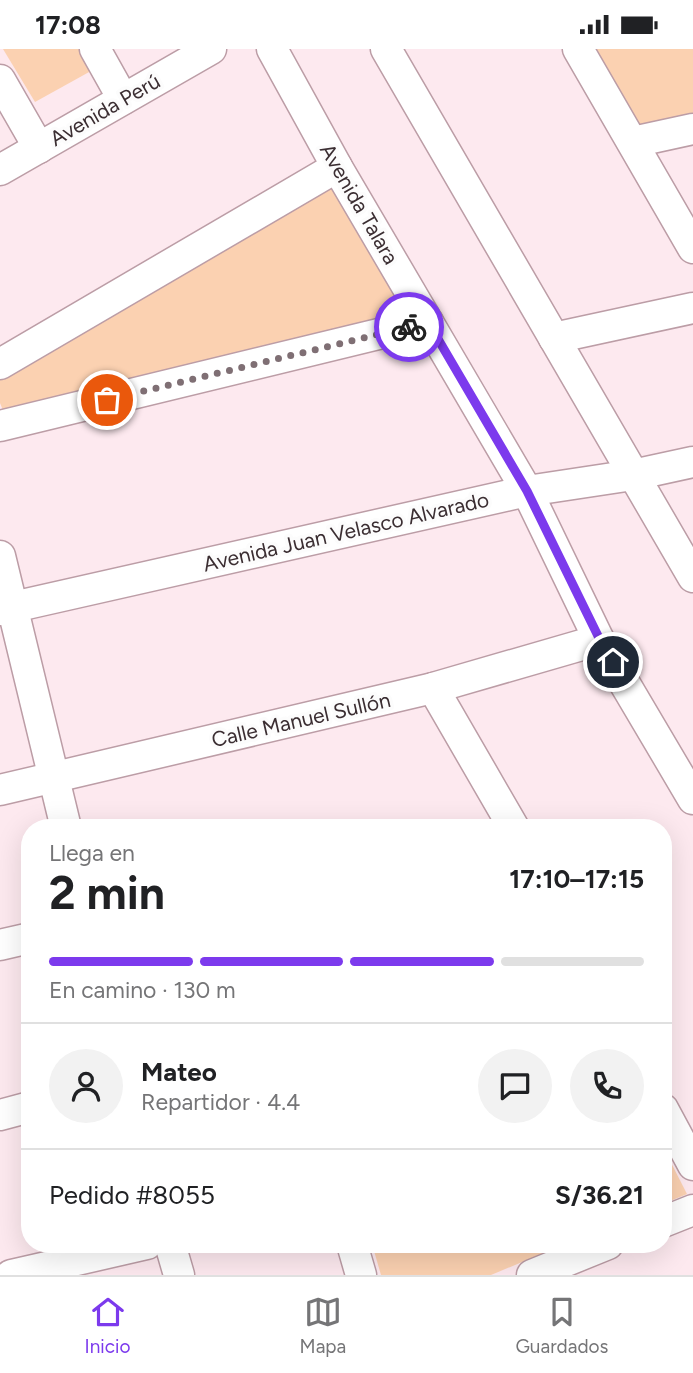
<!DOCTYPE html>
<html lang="es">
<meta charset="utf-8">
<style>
:root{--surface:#fff;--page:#f2f2f2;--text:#202124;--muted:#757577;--line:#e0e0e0;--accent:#7c3aed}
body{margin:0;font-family:Figtree,sans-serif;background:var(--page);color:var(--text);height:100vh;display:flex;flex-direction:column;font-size:26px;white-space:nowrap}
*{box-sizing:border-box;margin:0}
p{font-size:23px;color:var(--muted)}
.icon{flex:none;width:38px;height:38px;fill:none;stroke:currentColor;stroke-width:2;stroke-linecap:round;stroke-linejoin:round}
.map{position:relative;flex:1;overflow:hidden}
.panel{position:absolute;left:21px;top:770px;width:651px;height:434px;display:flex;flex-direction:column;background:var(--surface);border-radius:28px;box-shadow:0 7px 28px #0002}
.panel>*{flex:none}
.pin{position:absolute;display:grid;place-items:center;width:60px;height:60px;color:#fff;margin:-30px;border:4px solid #fff;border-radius:50%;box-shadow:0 2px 7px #0007}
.courier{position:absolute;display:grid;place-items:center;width:70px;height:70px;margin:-35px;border:5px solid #7c3aed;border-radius:50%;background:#fff;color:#222;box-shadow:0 2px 9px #0007}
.summary em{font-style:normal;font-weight:700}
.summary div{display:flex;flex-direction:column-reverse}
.summary{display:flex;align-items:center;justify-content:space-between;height:119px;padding:0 28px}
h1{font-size:46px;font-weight:700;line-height:52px}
.bar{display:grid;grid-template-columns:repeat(4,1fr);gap:10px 7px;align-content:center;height:84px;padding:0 28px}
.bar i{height:9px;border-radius:5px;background:var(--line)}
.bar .current{background:var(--accent)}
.bar p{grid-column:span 4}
.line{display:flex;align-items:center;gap:18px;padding:0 28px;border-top:2px solid var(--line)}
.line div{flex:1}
.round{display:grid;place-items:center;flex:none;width:74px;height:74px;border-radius:37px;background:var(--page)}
.status{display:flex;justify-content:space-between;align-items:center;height:49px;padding:0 35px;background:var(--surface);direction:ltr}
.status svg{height:19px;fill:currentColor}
.tab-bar{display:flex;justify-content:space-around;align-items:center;height:98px;border-top:2px solid var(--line);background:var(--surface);font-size:19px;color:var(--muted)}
.tab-bar a{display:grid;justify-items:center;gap:4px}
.tab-bar .current{color:var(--accent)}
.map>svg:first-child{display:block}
.green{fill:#fbd1b1}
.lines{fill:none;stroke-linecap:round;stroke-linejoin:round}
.minor-casing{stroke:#bc9da6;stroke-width:33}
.minor{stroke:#fff;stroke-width:30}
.done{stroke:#7f6f74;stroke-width:7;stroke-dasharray:0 12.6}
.route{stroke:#7c3aed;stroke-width:9}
.labels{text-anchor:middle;stroke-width:7;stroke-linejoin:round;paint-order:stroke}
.street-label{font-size:21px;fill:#3b2e32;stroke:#fcfcfc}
</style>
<div class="status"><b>17:08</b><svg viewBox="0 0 49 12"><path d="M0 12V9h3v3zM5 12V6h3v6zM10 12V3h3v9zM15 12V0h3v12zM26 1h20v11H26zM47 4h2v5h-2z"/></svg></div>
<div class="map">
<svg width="693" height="1226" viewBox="0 0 693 1226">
<rect width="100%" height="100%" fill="#fde9ef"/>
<g class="green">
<polygon points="3,0 79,0 91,22 35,53"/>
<polygon points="588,0 693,0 693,70 637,87"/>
<polygon points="335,128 411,266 6,369 0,354 0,327"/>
<polygon points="663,1098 687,1145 663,1155"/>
<polygon points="372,1195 565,1195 491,1226 381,1226"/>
</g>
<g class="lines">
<g class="minor-casing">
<g id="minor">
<polyline points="95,0 123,50"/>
<polyline points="272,0 337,118 527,442 599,591 693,750"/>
<polyline points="386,0 693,528"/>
<polyline points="578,0 693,199"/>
<polyline points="0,31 39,99"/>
<polyline points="633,93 693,80"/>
<polyline points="0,121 211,0"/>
<polyline points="554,289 693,259"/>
<polyline points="0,315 337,118"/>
<polyline points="0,377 428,273"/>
<polyline points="0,507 66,779"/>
<polyline points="0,561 527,442 633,426 693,413"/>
<polyline points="433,639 514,779"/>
<polyline points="0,741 433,639 599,591"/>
<polyline points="0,896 30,889"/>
<polyline points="663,1060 693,1116"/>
<polyline points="0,1066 30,1058"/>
<polyline points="663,1173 693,1161"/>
<polyline points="170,1195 179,1226"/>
<polyline points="352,1195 361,1226"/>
<polyline points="11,1226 147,1195"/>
<polyline points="532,1226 608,1195"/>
</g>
</g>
<use href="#minor" class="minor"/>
</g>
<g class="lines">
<polyline class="done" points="107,351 409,278"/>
<polyline class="route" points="409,278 428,273 527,442 600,591 613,613"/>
</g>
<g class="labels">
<g class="street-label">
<text transform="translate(105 61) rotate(-30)" y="7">Avenida Perú</text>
<text transform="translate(359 155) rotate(60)" y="7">Avenida Talara</text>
<text transform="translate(346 483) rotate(-13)" y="7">Avenida Juan Velasco Alvarado</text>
<text transform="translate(301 671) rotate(-13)" y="7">Calle Manuel Sullón</text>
</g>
</g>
</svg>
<div class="pin" style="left:107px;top:351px;background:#ea580c"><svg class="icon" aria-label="bag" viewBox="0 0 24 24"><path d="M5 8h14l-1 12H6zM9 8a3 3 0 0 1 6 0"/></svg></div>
<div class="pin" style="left:613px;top:613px;background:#1f2937"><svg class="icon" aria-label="home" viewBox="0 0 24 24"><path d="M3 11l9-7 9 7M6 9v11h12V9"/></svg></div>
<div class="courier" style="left:409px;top:278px"><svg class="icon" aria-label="bike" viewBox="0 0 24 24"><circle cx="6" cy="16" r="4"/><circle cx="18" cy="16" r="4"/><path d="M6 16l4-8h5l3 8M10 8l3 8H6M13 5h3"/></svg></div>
<section class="panel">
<div class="summary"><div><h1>2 min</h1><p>Llega en</p></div><em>17:10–17:15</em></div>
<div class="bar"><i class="current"></i><i class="current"></i><i class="current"></i><i></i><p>En camino · 130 m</p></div>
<div class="line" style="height:126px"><a class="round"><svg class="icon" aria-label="person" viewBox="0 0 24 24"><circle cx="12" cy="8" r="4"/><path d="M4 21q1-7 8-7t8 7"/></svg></a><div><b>Mateo</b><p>Repartidor · 4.4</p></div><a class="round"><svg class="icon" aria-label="chat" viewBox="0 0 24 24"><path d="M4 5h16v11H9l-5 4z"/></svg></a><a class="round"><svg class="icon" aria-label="phone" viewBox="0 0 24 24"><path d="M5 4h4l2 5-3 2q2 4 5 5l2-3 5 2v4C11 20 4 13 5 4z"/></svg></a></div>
<div class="line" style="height:91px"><div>Pedido #8055</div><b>S/36.21</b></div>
</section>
</div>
<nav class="tab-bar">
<a class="current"><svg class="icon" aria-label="home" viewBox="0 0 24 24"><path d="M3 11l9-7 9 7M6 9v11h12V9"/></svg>Inicio</a>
<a><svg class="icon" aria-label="map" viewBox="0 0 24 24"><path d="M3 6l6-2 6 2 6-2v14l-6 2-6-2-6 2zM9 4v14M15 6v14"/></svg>Mapa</a>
<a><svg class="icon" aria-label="saved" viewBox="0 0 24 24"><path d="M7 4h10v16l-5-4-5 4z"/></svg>Guardados</a>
</nav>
